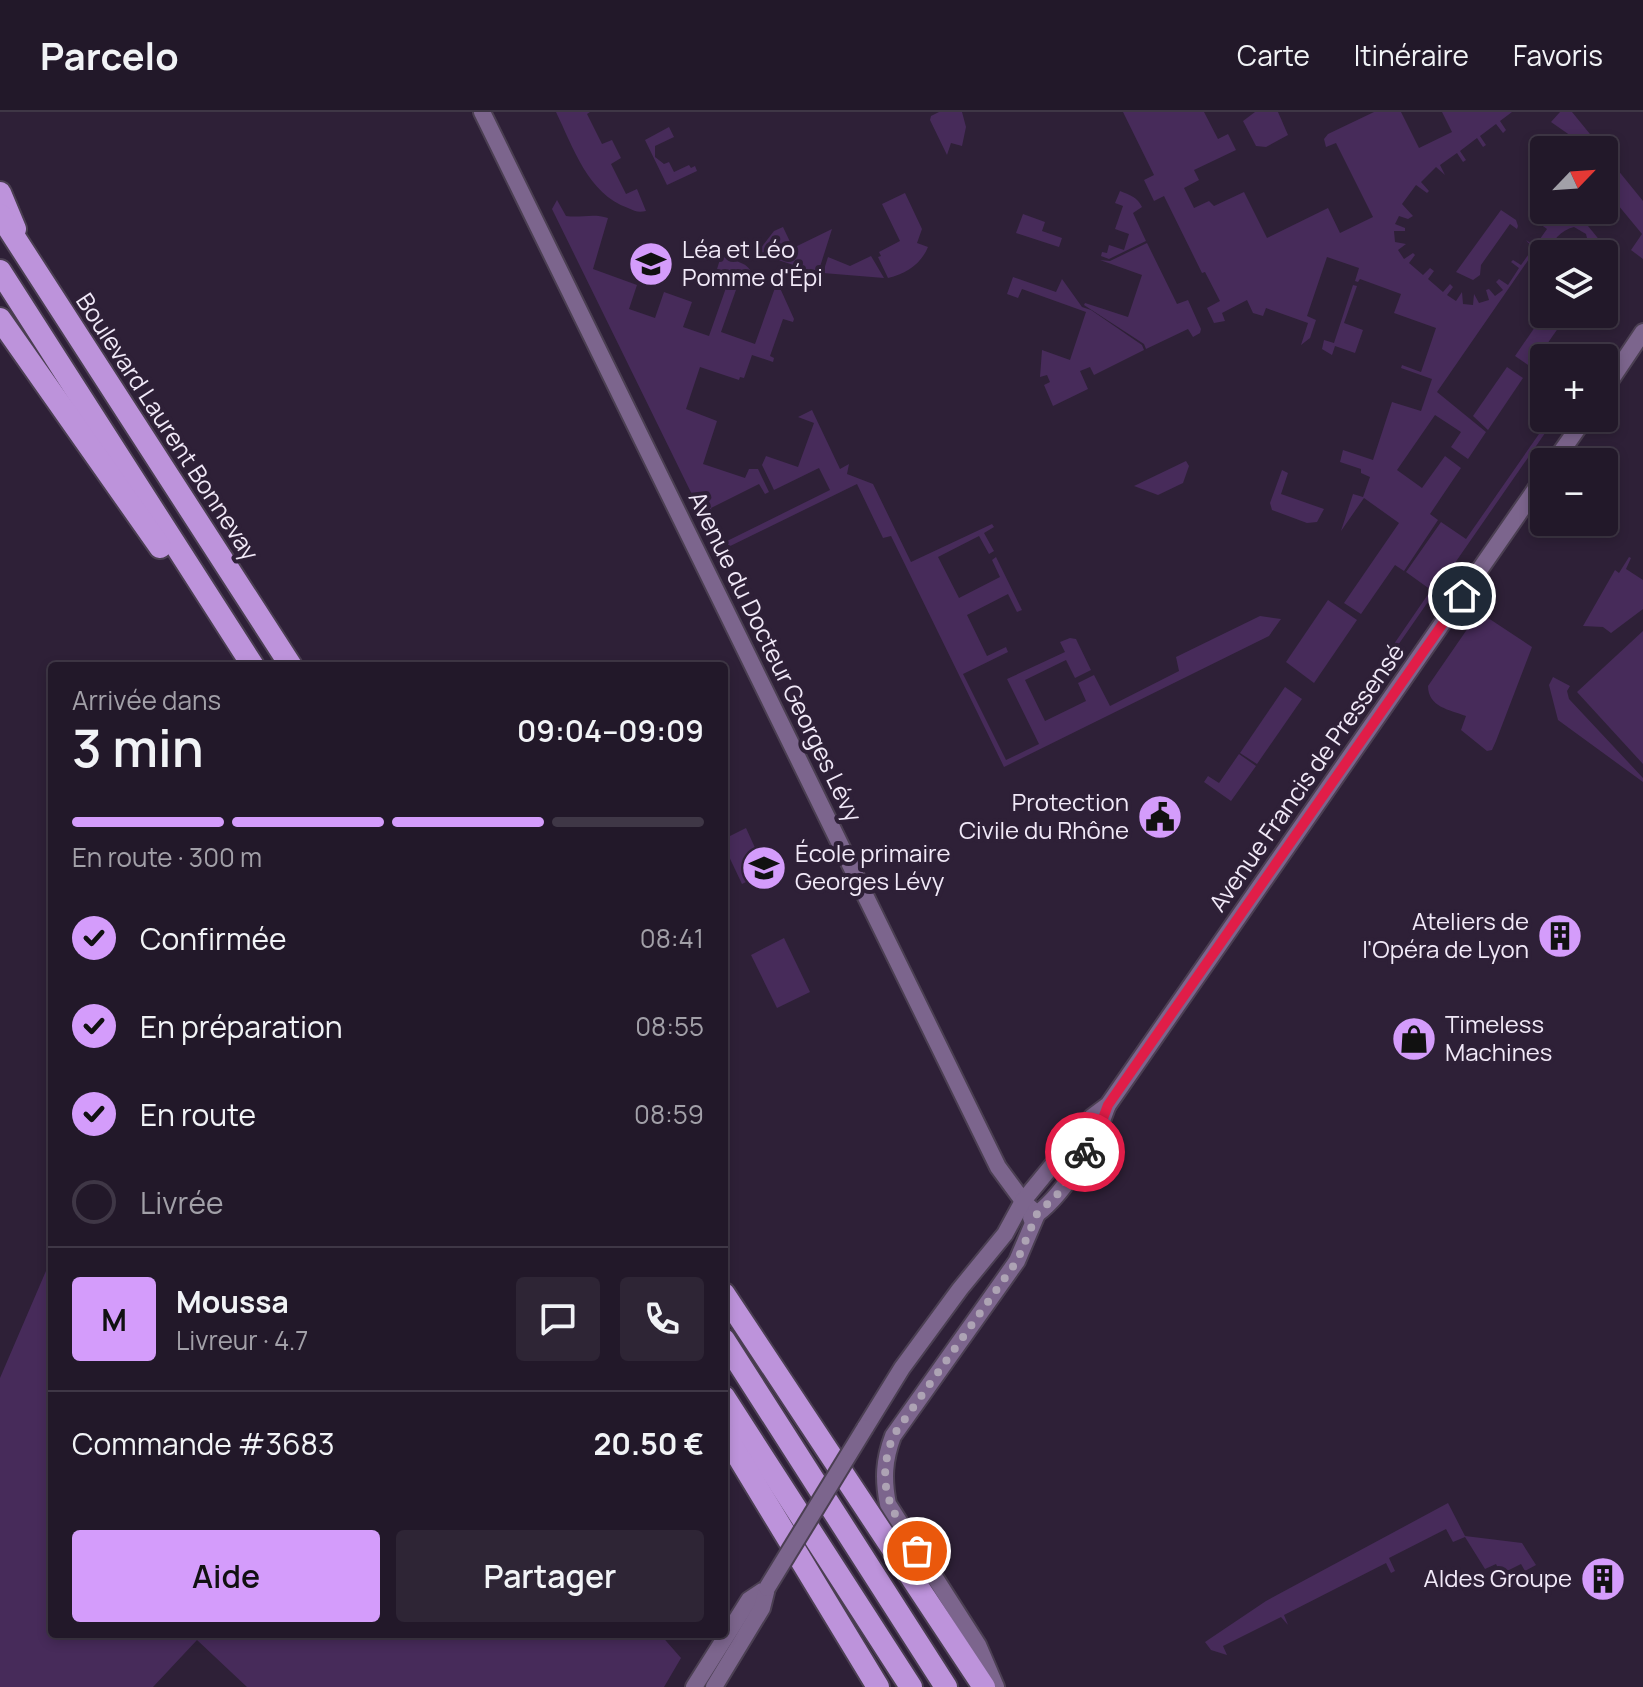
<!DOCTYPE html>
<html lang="fr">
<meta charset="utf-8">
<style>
:root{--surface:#221829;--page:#2e2535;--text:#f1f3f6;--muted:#a2a0a8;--line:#3f3746;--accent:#d49cfb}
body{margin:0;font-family:Manrope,sans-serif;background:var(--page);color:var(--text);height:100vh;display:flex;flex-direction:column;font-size:30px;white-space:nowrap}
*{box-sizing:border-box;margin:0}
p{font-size:26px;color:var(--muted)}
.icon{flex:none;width:44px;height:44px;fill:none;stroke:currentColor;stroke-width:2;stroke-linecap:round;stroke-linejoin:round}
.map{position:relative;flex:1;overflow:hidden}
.side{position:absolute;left:48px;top:550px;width:680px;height:976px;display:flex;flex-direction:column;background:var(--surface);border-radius:8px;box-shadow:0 4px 12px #0003,0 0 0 2px var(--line)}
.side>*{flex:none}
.needle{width:52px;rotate:65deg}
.buttons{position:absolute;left:1530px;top:24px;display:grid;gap:16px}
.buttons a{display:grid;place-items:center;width:88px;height:88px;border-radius:8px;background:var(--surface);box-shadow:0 4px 12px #0003,0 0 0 2px var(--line);font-size:40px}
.pin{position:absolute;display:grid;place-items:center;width:68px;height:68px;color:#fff;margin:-34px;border:4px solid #fff;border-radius:50%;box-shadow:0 2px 8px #0007}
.courier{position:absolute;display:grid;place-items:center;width:80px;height:80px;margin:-40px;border:6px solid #e11d48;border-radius:50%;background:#fff;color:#222;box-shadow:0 2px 10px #0007}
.head em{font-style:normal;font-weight:600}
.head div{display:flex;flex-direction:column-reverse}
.head{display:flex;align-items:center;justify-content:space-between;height:136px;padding:0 24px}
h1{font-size:52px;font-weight:600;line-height:60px}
.bar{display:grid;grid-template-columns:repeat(4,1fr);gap:12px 8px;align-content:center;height:96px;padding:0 24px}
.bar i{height:10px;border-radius:6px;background:var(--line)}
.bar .selected{background:var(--accent)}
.bar p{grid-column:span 4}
.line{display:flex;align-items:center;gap:20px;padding:0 24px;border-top:2px solid var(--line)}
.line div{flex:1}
.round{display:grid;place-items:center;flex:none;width:84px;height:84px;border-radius:8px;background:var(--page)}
ol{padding:0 24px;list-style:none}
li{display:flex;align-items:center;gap:24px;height:88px}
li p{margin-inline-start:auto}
li .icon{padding:8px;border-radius:50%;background:var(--accent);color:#111;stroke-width:4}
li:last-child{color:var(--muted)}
li i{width:44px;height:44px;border:4px solid var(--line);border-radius:50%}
.primary-button{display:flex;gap:16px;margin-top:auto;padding:16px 24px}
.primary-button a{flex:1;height:92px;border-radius:8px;background:var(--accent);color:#111;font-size:32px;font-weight:600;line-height:92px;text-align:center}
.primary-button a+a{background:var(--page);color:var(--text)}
header{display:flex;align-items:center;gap:48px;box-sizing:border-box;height:112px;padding:0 40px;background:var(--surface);border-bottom:2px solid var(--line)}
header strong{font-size:38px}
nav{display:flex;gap:44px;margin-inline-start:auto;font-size:28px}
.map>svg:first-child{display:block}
.green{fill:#472b5a}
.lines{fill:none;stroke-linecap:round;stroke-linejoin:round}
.secondary-casing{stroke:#4b3f52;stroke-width:20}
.highway-casing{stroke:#4b3f52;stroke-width:26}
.secondary{stroke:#7c658d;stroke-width:16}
.highway{stroke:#bd93db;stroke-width:22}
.secondary-bridge-casing{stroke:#4b3f52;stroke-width:20;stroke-linecap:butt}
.secondary-bridge{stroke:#7c658d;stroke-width:16}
.done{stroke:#ada3b4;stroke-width:8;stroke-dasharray:0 14.4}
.route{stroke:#e11d48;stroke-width:10}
.labels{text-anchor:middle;stroke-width:8;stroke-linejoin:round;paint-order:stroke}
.poi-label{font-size:24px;fill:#f1e9f8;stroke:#2e2037;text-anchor:start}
.street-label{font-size:24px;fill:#f1e9f8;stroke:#2e2037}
</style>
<header>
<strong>Parcelo</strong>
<nav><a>Carte</a><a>Itinéraire</a><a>Favoris</a></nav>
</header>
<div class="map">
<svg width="1643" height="1575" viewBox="0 0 1643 1575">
<rect width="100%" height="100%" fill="#2e2037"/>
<g class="green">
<path d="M556,0H590L587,2L602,32L612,28L621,46L611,52L626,82L637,77L646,99C638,101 635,99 628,96C588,82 573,35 556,0Z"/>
<polygon points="939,0 962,0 966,15 962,34 951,31 947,43 930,8 931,4"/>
<path d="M1123,0H1204L1218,27L1228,22L1236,38L1194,58L1199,68L1184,76L1194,96L1209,89L1214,94L1244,80L1267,126L1328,96L1340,121L1373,105L1336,31L1326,35L1324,27L1328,22L1374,0H1401L1419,36L1452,20L1442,0H1512L1500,9L1506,18L1503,21L1496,12L1480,24L1486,33L1483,35L1477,26L1460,39L1466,48L1463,50L1457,41L1440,53L1445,63L1436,55L1421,70L1429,79L1427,81L1416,73L1402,92L1413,104L1408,107L1399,104L1395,112L1405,116V119H1394L1395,130L1406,132L1398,138L1404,147L1413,141L1415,143L1409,151L1423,163L1430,156L1434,159L1428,167L1443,180L1450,172L1453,175L1447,183L1456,189L1462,180L1463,192L1473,193L1474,182L1479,191L1489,188L1486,178L1489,177L1495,184L1503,178L1496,170L1499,167L1508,173L1519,156L1511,150L1513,148L1521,153L1533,136L1526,128L1535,134L1547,117L1536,109L1543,98L1531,89L1544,71V98H1575L1610,141L1604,150V142L1586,141L1588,130L1586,122L1574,115C1561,118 1551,129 1549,142H1544V153L1531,144L1437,280L1486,320L1468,347L1451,335L1461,320L1435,303L1397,358L1422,376L1445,344L1461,356L1430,402L1438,408L1404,459L1395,453L1361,502L1344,491L1399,411L1364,386L1341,419L1353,382L1363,385L1370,365L1361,361V357L1340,350L1343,338L1373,348L1392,290L1421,299L1432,267L1401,256L1402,253L1421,260L1436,216L1394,201L1401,182L1360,167L1358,170L1355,169L1359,156L1327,145L1307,204L1316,208L1310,226L1301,233L1308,211L1266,196L1263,204L1253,201L1247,188L1222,201L1225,209L1214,211L1207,196L1220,189L1205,160L1202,161L1164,84L1154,89L1144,68L1154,63Z"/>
<polygon points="1255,0 1278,0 1288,23 1266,35 1256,34 1243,9"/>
<polygon points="1560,0 1572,0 1603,38 1566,38 1574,26 1551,10"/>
<polygon points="669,15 674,25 655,34 655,45 664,52 669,50 674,60 689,53 691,56 695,54 697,59 667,73 645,28"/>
<polygon points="1604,41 1643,89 1643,147 1631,138 1642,122 1604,76"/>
<path d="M1120,79C1130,83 1137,85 1142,95L1133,101L1146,129L1109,147L1101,144L1102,140L1107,141L1109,133L1124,138L1129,122L1115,117L1123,94L1115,91Z"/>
<path d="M905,81L922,117L917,131L928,135C921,152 906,162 888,166L878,145L881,144L879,140L900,129L882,92Z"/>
<path d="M557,88L566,104C582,106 593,101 608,106L593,157L637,173L629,197L655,206L664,180L692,190L683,215L709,224L727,173L714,167L721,144C733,149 751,150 752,164L742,161L721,220L755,232L776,173L765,170L775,165L794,207L793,210L783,207L770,244L774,246L773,250L752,243L744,266L740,265L739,268L700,255L686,297L717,309L703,352L745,366L749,357H758L769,380L765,382L759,372L711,396L715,407L706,411L552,97Z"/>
<polygon points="1501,98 1516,108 1518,114 1517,117 1510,112 1481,153 1480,163 1473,168 1456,160"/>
<polygon points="1023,102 1045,110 1042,119 1062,126 1059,135 1016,121"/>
<polygon points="783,115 793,136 832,117 818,161 757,141 774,119"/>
<polygon points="1147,131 1177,192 1188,188 1201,217 1200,221 1193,225 1188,217 1146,237 1144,232 1084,193 1085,191 1128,205 1142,163 1100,148 1110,149"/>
<polygon points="871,144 884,166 823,161 828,145 850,154"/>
<polygon points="1013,165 1056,180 1062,167 1082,195 1091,198 1142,233 1144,238 1094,263 1090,255 1080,259 1088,277 1053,294 1044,273 1050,270 1047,263 1040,265 1042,238 1070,248 1086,200 1022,177 1018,186 1007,182"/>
<polygon points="1353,173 1357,174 1344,211 1363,218 1355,241 1335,234 1332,243 1322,237 1324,228 1334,231"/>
<polygon points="1544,202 1568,202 1531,255 1515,244"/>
<polygon points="1507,255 1523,266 1488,318 1473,304"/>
<polygon points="812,298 840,357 849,352 847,362 873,372 911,450 992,412 994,415 984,421 994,439 989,442 979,424 938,445 959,486 1000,465 992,448 996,445 1022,498 1017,500 1008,482 967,503 987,544 1006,535 1008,540 963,562 1006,648 1039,632 1007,567 1065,540 1060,530 1070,526 1076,527 1091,558 1075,566 1066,548 1025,568 1045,609 1086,589 1078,571 1094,563 1110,594 1179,559 1176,545 1260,504 1281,507 1269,524 1004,655 891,424 883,426 857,372 720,439 712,423 722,418 727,429 830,378 819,356 774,378 762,353 766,344 798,355 814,311 798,305"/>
<polygon points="1548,309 1552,311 1362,585 1359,583 1431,478 1406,460 1441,410 1466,427"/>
<polygon points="1186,349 1189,354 1183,371 1158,383 1134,374"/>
<polygon points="1282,358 1288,361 1281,382 1324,397 1317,410 1307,411 1272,398 1270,391"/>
<polygon points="1629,445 1631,446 1626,457 1643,468 1643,497 1611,521 1603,515 1583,514 1615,458 1619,461"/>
<polygon points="1328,488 1357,508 1314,571 1286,550"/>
<path d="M1479,500L1532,535L1496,629L1492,638L1487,639L1461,618L1466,604C1450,598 1428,595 1428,574Z"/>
<polygon points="1643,519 1643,652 1577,580"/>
<polygon points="1553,565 1570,574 1567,579 1569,587 1643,666 1643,670 1558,608 1549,573"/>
<polygon points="1285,575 1302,587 1257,652 1240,641"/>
<polygon points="1239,642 1256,654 1231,689 1204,670 1208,664 1219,671"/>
<polygon points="746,716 766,760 742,772 724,734 724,727"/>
<polygon points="784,826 810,880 777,896 751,843"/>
<polygon points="52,1145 52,1522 660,1522 681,1546 664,1575 247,1575 197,1528 153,1575 0,1575 0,1266"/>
<polygon points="1448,1391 1465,1424 1522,1431 1536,1453 1525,1459 1521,1452 1501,1462 1496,1452 1485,1457 1465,1425 1453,1430 1446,1417 1389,1446 1395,1459 1391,1461 1386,1451 1284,1503 1288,1513 1281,1505 1223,1534 1227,1543 1211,1538 1205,1530 1266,1489"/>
</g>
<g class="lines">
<g class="secondary-casing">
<g id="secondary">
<path d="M482,0L998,1055L1023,1089L1037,1102L1017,1149L893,1324C884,1348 883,1367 888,1392L978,1533L996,1575"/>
<polyline points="1604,278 1643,220"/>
<polyline points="1554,350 1585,306"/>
<path d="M1031,1106C1062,1087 1096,1030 1107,995"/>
<polyline points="865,1316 902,1256 960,1177 1005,1122 1023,1089 1092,1005 1108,993 1544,365"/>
<polyline points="694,1575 749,1488 767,1476"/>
<polyline points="714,1575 762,1496 767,1476"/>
</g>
</g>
<g class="highway-casing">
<g id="highway">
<polyline points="0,81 15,117"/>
<polyline points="0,103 291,554"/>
<polyline points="0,159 253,554"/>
<polyline points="0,207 160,435"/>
<polyline points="724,1182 984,1575"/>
<polyline points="724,1228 946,1575"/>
<polyline points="724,1285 911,1575"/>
<polyline points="724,1321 878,1575"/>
</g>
</g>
<use href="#secondary" class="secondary"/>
<use href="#highway" class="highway"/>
<g class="secondary-bridge-casing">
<polyline id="secondary-bridge" points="767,1476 865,1316"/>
</g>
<use href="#secondary-bridge" class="secondary-bridge"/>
</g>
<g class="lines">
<path class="done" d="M917,1439C890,1397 875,1374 893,1324L1017,1149L1037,1102L1057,1083L1085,1040"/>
<polyline class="route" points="1085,1040 1102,1009 1108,993 1462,484"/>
</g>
<defs>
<g id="school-disc" transform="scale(2.3)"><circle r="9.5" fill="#d49cfb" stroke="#2e2037"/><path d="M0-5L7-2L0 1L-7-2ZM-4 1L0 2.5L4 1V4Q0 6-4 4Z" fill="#111"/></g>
<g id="civic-disc" transform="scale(2.3)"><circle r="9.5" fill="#d49cfb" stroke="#2e2037"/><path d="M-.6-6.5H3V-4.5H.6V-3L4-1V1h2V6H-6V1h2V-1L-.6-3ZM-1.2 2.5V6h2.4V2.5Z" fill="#111"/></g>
<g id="building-disc" transform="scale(2.3)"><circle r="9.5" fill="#d49cfb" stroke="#2e2037"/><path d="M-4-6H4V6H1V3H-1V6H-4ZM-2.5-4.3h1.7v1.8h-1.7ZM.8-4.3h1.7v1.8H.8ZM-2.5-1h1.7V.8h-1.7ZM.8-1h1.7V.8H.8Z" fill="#111"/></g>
<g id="shop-disc" transform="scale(2.3)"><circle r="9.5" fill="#d49cfb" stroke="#2e2037"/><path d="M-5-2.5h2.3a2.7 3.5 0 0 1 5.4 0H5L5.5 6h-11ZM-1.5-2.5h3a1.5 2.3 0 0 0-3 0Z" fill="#111"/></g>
</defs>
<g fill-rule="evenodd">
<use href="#school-disc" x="651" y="152"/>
<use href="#civic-disc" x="1160" y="705"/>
<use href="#school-disc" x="764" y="756"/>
<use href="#building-disc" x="1560" y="824"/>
<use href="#shop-disc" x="1414" y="927"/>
<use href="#building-disc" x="1603" y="1467"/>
</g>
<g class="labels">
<g class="poi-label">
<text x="682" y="146">Léa et Léo<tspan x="682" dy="28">Pomme d'Épi</tspan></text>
<text x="1129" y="699" text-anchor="end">Protection<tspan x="1129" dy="28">Civile du Rhône</tspan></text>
<text x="795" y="750">École primaire<tspan x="795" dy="28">Georges Lévy</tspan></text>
<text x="1529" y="818" text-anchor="end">Ateliers de<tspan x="1529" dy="28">l'Opéra de Lyon</tspan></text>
<text x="1445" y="921">Timeless<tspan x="1445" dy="28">Machines</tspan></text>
<text x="1572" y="1475" text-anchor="end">Aldes Groupe</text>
</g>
<g class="street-label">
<text transform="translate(167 315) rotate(57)" y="8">Boulevard Laurent Bonnevay</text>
<text transform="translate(775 545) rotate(64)" y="8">Avenue du Docteur Georges Lévy</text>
<text transform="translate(1307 666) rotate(-55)" y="8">Avenue Francis de Pressensé</text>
</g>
</g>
</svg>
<div class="buttons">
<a><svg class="needle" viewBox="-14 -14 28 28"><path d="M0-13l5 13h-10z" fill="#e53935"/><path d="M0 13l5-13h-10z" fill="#a2a0a8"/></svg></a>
<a><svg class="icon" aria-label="layers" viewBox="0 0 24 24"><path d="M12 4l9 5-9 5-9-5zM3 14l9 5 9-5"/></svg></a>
<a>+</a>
<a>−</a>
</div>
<div class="pin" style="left:917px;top:1439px;background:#ea580c"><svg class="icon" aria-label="bag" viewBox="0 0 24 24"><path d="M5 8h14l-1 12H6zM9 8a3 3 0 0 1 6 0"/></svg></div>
<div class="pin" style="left:1462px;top:484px;background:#1f2937"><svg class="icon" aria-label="home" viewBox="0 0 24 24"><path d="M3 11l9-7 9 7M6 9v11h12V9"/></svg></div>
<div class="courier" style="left:1085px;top:1040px"><svg class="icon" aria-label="bike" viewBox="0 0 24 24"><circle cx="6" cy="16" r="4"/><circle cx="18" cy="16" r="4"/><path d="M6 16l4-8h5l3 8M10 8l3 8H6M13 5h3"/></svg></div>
<section class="side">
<div class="head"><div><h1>3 min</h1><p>Arrivée dans</p></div><em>09:04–09:09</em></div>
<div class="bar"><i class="selected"></i><i class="selected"></i><i class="selected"></i><i></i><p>En route · 300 m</p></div>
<ol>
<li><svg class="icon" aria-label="check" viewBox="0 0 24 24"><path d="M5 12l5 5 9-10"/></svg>Confirmée<p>08:41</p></li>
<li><svg class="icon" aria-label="check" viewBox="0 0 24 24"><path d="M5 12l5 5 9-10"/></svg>En préparation<p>08:55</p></li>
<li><svg class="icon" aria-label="check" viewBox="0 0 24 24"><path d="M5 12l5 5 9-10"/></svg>En route<p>08:59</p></li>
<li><i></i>Livrée</li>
</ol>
<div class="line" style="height:144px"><b class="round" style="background:var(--accent);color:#111">M</b><div><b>Moussa</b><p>Livreur · 4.7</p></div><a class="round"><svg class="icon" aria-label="chat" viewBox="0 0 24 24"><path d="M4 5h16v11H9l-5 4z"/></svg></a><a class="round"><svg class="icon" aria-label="phone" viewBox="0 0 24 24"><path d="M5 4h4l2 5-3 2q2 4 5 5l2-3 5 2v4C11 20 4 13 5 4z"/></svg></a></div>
<div class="line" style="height:104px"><div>Commande #3683</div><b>20.50 €</b></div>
<div class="primary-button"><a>Aide</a><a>Partager</a></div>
</section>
</div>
